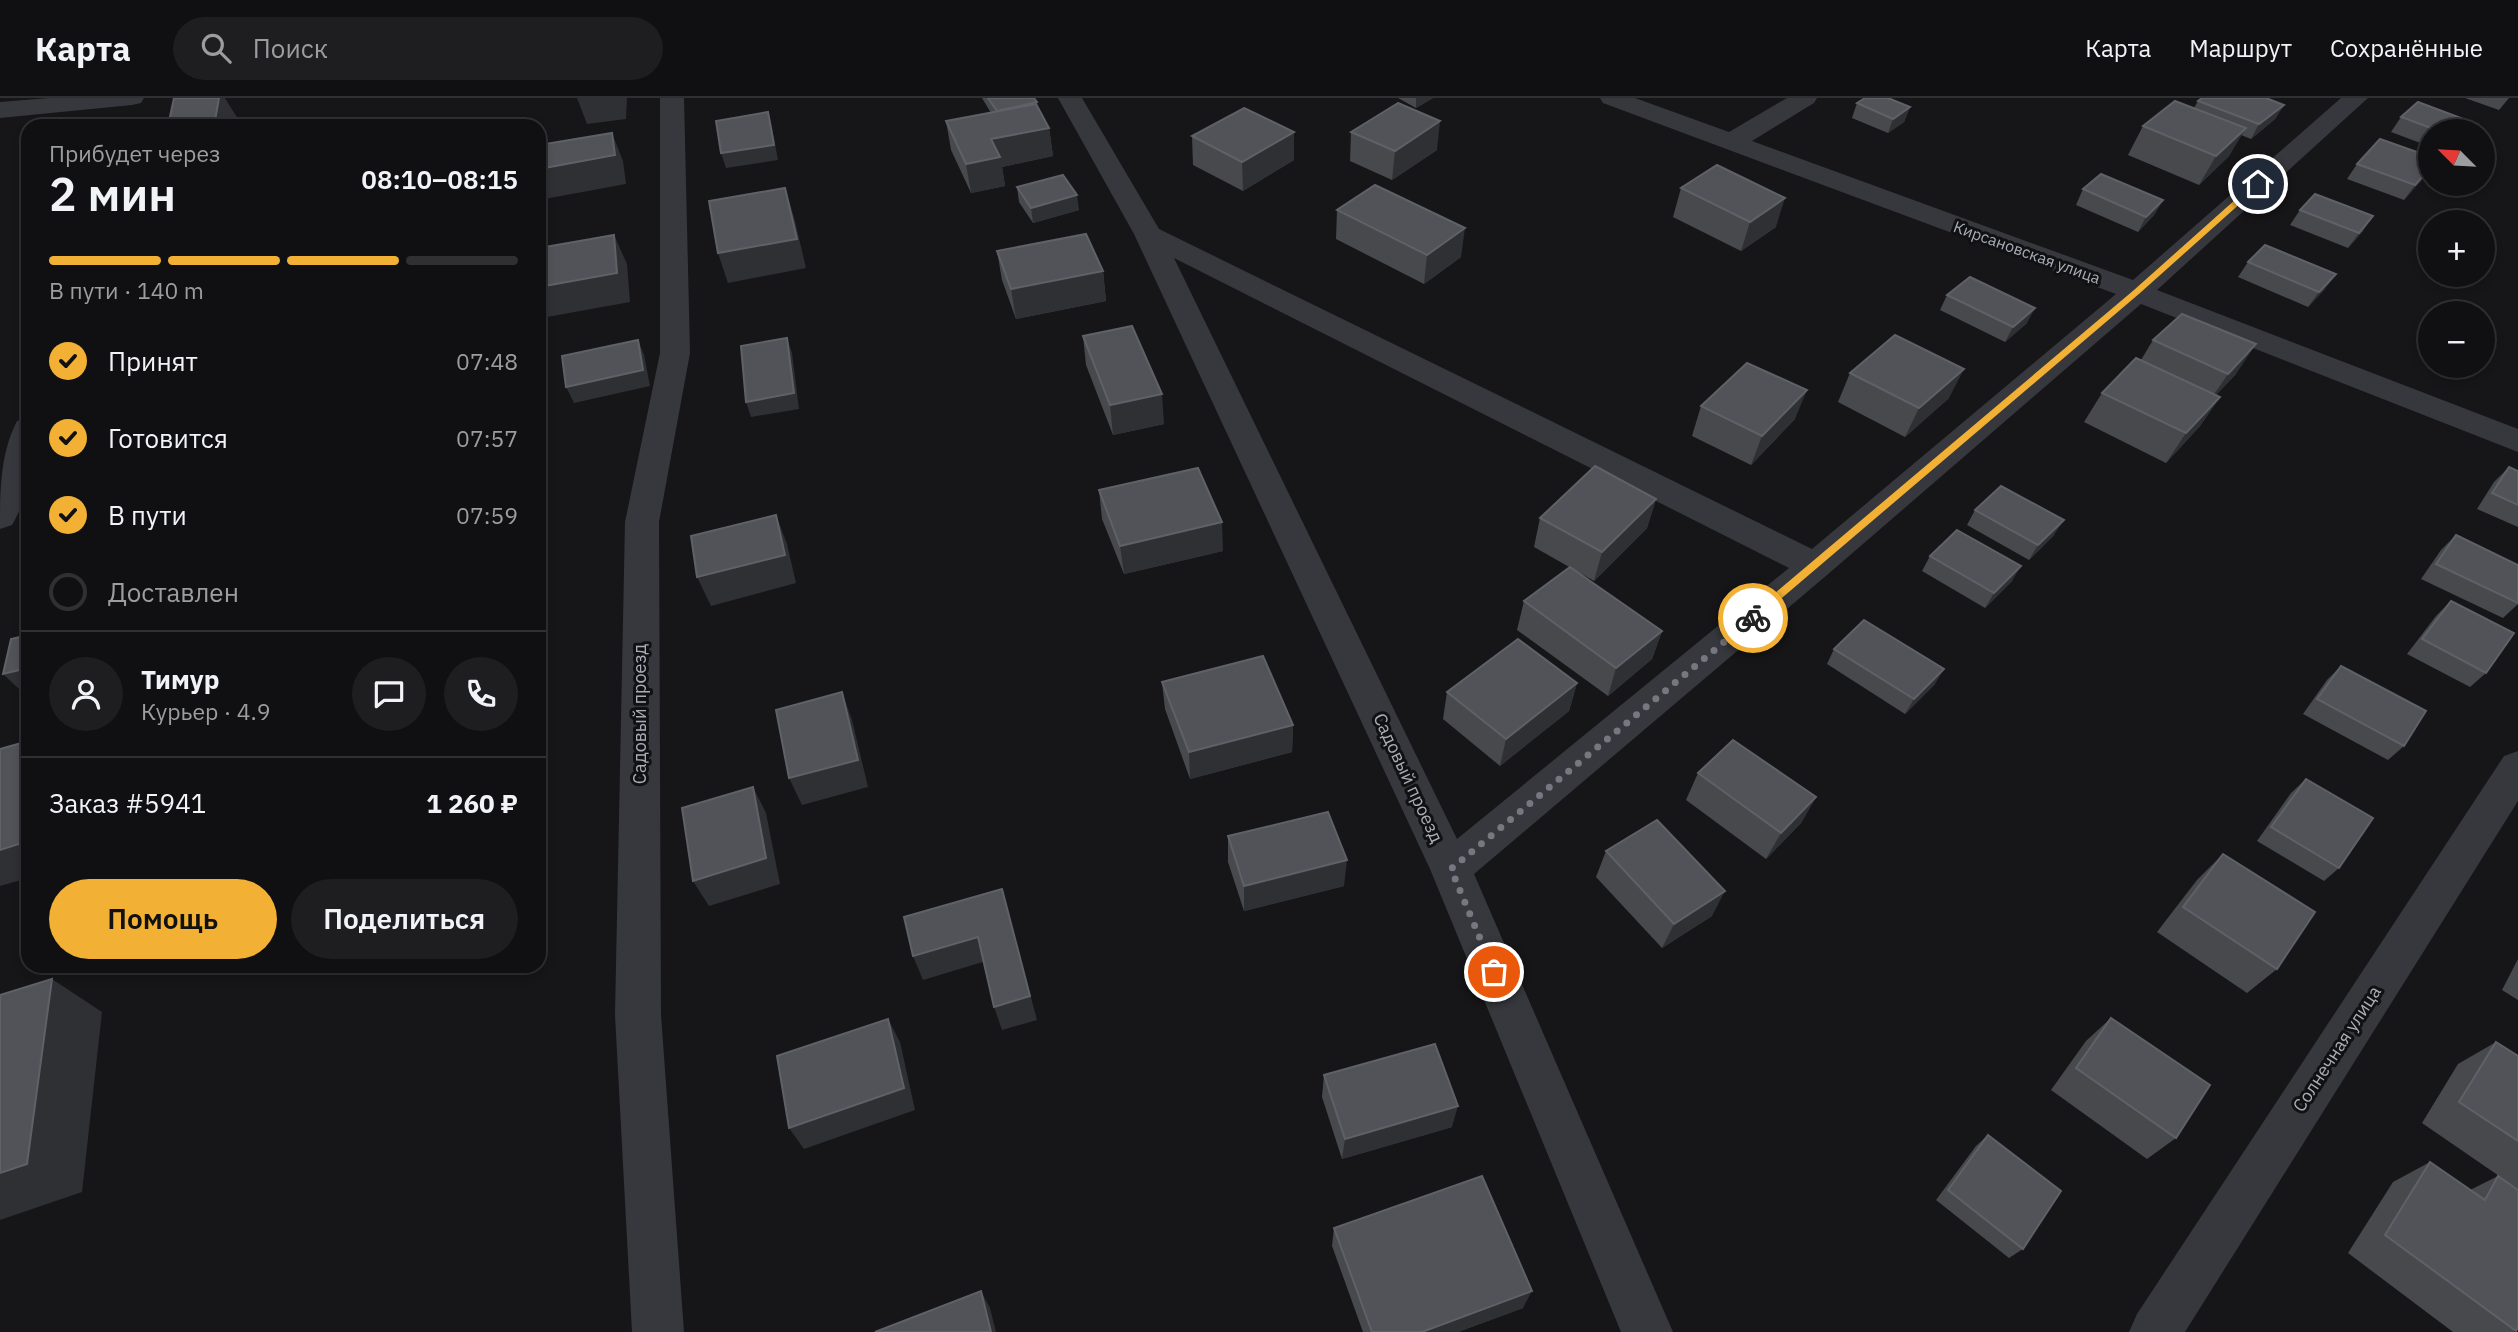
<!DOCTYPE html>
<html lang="ru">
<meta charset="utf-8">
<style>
:root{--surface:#101012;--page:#1e1e20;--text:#f1f3f6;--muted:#9c9d9f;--line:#303032;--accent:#f2b134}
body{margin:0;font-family:"IBM Plex Sans",sans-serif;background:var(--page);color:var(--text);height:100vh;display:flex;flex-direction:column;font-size:26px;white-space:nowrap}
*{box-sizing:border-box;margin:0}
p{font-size:23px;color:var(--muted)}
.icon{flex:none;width:38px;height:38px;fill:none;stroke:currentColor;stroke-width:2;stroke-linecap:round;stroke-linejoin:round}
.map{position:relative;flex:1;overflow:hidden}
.sheet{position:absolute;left:21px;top:21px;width:525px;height:854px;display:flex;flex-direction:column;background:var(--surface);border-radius:21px;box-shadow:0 4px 10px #0003,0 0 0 2px var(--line)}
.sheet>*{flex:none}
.needle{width:46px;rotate:294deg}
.tools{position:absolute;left:2418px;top:21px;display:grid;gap:14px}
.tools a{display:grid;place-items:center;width:77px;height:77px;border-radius:50%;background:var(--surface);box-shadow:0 4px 10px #0003,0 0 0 2px var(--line);font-size:35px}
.pin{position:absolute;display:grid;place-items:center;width:60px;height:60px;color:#fff;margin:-30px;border:4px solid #fff;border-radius:50%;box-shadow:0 2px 7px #0007}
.courier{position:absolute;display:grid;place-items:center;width:70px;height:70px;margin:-35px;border:5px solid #f2b134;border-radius:50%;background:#fff;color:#222;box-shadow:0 2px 9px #0007}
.overview em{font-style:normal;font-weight:600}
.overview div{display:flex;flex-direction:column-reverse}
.overview{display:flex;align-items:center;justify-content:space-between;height:119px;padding:0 28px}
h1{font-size:46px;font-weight:600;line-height:52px}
.bar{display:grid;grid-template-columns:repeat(4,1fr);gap:10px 7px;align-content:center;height:84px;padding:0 28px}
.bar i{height:9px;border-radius:5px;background:var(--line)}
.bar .active{background:var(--accent)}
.bar p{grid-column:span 4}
.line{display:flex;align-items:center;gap:18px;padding:0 28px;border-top:2px solid var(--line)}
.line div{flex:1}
.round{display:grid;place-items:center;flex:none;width:74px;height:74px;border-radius:37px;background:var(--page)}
ol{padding:0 28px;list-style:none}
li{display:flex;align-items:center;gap:21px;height:77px}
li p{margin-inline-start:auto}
li .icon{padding:7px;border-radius:50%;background:var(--accent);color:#111;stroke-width:4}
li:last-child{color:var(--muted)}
li i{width:38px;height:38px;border:4px solid var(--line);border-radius:50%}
.cta{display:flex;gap:14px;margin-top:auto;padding:14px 28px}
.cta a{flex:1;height:80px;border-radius:42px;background:var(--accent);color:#111;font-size:28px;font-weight:600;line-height:80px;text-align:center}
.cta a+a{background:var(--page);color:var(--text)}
header{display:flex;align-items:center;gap:42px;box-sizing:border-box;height:98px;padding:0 35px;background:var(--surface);border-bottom:2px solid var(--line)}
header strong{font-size:33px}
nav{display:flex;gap:38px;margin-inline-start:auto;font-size:24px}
.search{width:490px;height:63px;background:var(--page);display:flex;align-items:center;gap:18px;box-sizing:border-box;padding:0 24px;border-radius:38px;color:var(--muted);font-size:26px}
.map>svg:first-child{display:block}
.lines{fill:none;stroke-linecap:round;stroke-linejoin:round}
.street{fill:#37383d;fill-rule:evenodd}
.wall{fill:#47494d}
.shaded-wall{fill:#2f3033}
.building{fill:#525359;stroke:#5f6168;stroke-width:2}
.route{fill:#f2b134}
.done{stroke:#757880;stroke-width:7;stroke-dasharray:0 12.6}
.labels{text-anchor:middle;stroke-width:6;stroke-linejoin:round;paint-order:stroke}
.far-street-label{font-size:16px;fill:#a8adb8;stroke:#111113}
.street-label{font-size:18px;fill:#a8adb8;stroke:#111113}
</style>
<header>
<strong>Карта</strong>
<div class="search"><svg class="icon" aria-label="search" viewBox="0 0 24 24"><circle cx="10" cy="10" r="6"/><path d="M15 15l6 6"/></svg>Поиск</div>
<nav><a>Карта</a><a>Маршрут</a><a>Сохранённые</a></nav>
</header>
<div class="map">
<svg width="2518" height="1234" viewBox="0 0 2518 1234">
<rect width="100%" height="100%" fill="#161618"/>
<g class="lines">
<g class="street">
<polygon points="49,0 144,0 141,5 132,7 0,20 0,4"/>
<polygon points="660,0 684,0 690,255 659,424 661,917 684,1234 632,1234 615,917 625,424 660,255"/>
<path d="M1058,0H1082L1159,131L1812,451L2116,196L1603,5L1600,0H1635L1729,34L1787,0H1817L1814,5L1752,43L2133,182L2341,0H2368L2157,192L2518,331V354L2141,206L1827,477L1474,776L1673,1234H1621L1430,771L1134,136ZM1174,160L1789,470L1457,741Z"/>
<path d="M28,320C28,357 32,395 12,427L0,431C0,394 0,356 17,323Z"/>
<polygon points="2518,653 2518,703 2185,1234 2129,1234 2137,1216 2504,658"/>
</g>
</g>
<g class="wall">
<polygon points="982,0 1034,0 1049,30 1053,58 1002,69 1005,88 971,95 951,52 946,23 991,15"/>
<polygon points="1398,0 1433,0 1416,10"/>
<polygon points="2465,0 2509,0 2499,12"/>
<polygon points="2198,3 2284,7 2275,21 2251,41 2241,37 2229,58 2199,87 2128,57 2143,28 2194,10"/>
<polygon points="1857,5 1910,9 1904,24 1888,35 1852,20"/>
<polygon points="2401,19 2471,33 2431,33 2431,49 2391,34"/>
<polygon points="1294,34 1294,62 1243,93 1193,67 1192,38"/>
<polygon points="1351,34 1437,52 1392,82 1350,63"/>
<polygon points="2431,59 2431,71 2404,102 2347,81 2357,66"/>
<polygon points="1017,89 1079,112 1033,125 1019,104"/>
<polygon points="1681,90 1776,129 1741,153 1673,119"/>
<polygon points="2083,91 2163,102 2154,117 2138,134 2076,107"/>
<polygon points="1337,112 1461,159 1424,186 1336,141"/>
<polygon points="2300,112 2363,133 2348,150 2290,127"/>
<polygon points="997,153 1103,173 1106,203 1016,221 1002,182"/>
<polygon points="2248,164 2325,191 2308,209 2238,179"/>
<polygon points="1947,197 2027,225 2005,244 1940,212"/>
<polygon points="1083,238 1164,326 1113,337 1086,267"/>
<polygon points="2153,242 2236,276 2216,297 2220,299 2200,328 2166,365 2084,324 2102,295 2141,262"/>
<polygon points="1850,275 1949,300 1905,339 1838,304"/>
<polygon points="1701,308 1795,321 1751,367 1692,338"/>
<polygon points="2509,369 2518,373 2518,429 2477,411 2494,384"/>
<polygon points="1099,392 1223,453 1124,476 1102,421"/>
<polygon points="1656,401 1647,430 1594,483 1534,449 1540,420"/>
<polygon points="1975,412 2054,437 2029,462 1967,427"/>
<polygon points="2456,437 2518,467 2518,506 2503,520 2421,481 2441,452"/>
<polygon points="1930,458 2012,483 1985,510 1922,473"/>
<polygon points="1524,503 1662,533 1652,561 1608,598 1517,532"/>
<polygon points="2451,503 2486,575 2470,589 2407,556 2436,518"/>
<polygon points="1834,551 1935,586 1905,616 1827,566"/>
<polygon points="2341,568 2404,648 2388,662 2303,616 2327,582"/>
<polygon points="1162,584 1293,627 1292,654 1190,681 1165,611"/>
<polygon points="1577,585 1569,613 1500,668 1443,621 1447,594"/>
<polygon points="1698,675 1816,699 1801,725 1766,761 1686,702"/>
<polygon points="2306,681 2339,770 2324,783 2257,743 2291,695"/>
<polygon points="1228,738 1344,788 1244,813 1228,764"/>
<polygon points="1606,753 1712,818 1662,850 1596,779"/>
<polygon points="2223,756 2277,871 2247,895 2157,834 2197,782"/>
<polygon points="2518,861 2518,902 2502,892"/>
<polygon points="2111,920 2176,1040 2147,1061 2051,992 2086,943"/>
<polygon points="2496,944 2518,958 2518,1091 2422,1025 2458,966"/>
<polygon points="1324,977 1452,1029 1342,1061 1322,999"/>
<polygon points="1988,1037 2023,1151 2009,1160 1936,1102 1976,1048"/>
<polygon points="2430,1064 2470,1092 2498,1078 2516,1233 2513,1234 2453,1234 2348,1155 2393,1084"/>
<polygon points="1334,1130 1523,1210 1458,1234 1363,1234 1332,1148"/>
</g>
<g class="shaded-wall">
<polygon points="219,0 225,0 238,21 237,28 214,28"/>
<polygon points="577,0 627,0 626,21 587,26"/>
<polygon points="1416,0 1433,0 1416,10"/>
<polygon points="2284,7 2275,21 2251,41 2259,26"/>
<polygon points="1910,9 1904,24 1888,35 1893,21"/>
<polygon points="768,14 772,29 778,62 726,70 721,55"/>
<polygon points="1440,23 1437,52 1392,82 1395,53"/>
<polygon points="1049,30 1053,58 1002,69 1005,88 971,95 966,66 991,41"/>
<polygon points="2246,30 2229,58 2199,87 2216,58"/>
<polygon points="1294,34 1294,62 1243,93 1242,64"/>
<polygon points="612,35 623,63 626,86 539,102 539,71"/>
<polygon points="2431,69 2427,76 2404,102 2415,87"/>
<polygon points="785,90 794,119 806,170 728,185 718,155"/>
<polygon points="1077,97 1079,112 1033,125 1031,110"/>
<polygon points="1785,100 1776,129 1741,153 1750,124"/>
<polygon points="2163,102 2154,117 2138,134 2146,119"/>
<polygon points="2373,118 2363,133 2348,150 2359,135"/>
<polygon points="1465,130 1461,159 1424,186 1427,157"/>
<polygon points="614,137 627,166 630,204 547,219 539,202 539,189"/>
<polygon points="1103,173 1106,203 1016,221 1011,191"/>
<polygon points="2336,176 2325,191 2308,209 2319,194"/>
<polygon points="2035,210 2027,225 2005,244 2013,229"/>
<polygon points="787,240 792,255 799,311 751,319 746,304"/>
<polygon points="638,242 644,257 650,288 574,305 566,289"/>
<polygon points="2256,246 2236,276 2208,305 2228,276"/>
<polygon points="1964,271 1949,300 1905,339 1919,310"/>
<polygon points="1807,292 1795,321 1751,367 1762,338"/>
<polygon points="1162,296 1164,326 1113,337 1110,307"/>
<polygon points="2220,299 2200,328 2166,365 2186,335"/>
<polygon points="1656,401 1647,430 1594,483 1602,454"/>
<polygon points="776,417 787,446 796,485 711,508 697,479"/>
<polygon points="2064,422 2054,437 2029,462 2038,447"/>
<polygon points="1222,424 1223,453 1124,476 1120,448"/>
<polygon points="2021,468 2012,483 1985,510 1994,495"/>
<polygon points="1662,533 1652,561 1608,598 1616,570"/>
<polygon points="28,570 28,589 19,591 3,576"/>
<polygon points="1944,571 1935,586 1905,616 1914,601"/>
<polygon points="1577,585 1569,613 1500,668 1506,641"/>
<polygon points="842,594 852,622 868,689 802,707 789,680"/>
<polygon points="1293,627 1292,654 1190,681 1189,654"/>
<polygon points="753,689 766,715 780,786 709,808 693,783"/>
<polygon points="1816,699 1801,725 1766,761 1781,735"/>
<polygon points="28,743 28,780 0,788 0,752"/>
<polygon points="1347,762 1344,788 1244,813 1244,788"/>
<polygon points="1725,793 1712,818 1662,850 1674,826"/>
<polygon points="1009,817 1037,922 1002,932 994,909"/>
<polygon points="978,839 986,863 923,882 913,858"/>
<polygon points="52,881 102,914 82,1094 0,1122 0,1075"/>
<polygon points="888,921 900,944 915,1012 804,1051 789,1030"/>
<polygon points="1458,1008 1452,1029 1342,1061 1345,1041"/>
<polygon points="981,1193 990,1210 996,1234 991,1234"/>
<polygon points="1532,1193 1523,1210 1458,1234 1422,1234"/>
</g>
<g class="building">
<polygon points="174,0 219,0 214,28 168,28"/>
<polygon points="988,0 1034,0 1037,4 997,13"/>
<polygon points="1865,0 1888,0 1910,9 1893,21 1857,5"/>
<polygon points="2202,0 2266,0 2284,7 2259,26 2198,3"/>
<polygon points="2175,3 2246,30 2216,58 2143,28"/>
<polygon points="2418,4 2477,26 2469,33 2439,33 2401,19"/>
<polygon points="1398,5 1440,23 1395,53 1351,34"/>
<polygon points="1036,6 1049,30 991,41 1000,59 966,66 946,23"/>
<polygon points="1244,10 1294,34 1242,64 1192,38"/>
<polygon points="768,14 774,47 721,55 716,23"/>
<polygon points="612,35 615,57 539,71 539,47"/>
<polygon points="2380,41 2431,59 2431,69 2415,87 2357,66"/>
<polygon points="1717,67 1785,100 1750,124 1681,90"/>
<polygon points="2101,76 2163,102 2146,119 2083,91"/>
<polygon points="1063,77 1077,97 1031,110 1017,89"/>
<polygon points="1375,87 1465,130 1427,157 1337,112"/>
<polygon points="785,90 797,141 718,155 709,103"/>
<polygon points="2315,96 2373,118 2359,135 2300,112"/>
<polygon points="1086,136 1103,173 1011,191 997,153"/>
<polygon points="614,137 617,175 539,189 539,150"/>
<polygon points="2265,147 2336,176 2319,194 2248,164"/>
<polygon points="1970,179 2035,210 2013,229 1947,197"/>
<polygon points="2182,216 2256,246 2228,276 2153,242"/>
<polygon points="1132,228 1162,296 1110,307 1083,238"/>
<polygon points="1895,237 1964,271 1919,310 1850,275"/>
<polygon points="787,240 794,295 746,304 741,248"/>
<polygon points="638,242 643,272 566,289 562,258"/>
<polygon points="2136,260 2220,299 2186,335 2102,295"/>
<polygon points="1747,265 1807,292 1762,338 1701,308"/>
<polygon points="1595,368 1656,401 1602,454 1540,420"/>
<polygon points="2509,369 2518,373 2518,407 2492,395"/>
<polygon points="1198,370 1222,424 1120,448 1099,392"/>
<polygon points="2001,388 2064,422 2038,447 1975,412"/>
<polygon points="776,417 785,457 697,479 691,438"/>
<polygon points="1957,432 2021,468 1994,495 1930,458"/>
<polygon points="2456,437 2518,467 2518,505 2436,466"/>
<polygon points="1570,469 1662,533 1616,570 1524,503"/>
<polygon points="2451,503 2514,535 2486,575 2422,541"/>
<polygon points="1864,522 1944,571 1914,601 1834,551"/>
<polygon points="28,537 28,570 3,576 11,541"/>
<polygon points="1518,541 1577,585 1506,641 1447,594"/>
<polygon points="1263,558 1293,627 1189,654 1162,584"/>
<polygon points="2341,568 2426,613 2404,648 2317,601"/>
<polygon points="842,594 858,662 789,680 776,612"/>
<polygon points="1733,642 1816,699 1781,735 1698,675"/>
<polygon points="28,643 28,743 0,752 0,651"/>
<polygon points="2306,681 2373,720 2339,770 2271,729"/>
<polygon points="753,689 766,760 693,783 682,710"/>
<polygon points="1328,714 1347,762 1244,788 1228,738"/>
<polygon points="1657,722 1725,793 1674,826 1606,753"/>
<polygon points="2223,756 2315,814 2277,871 2183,809"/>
<polygon points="1002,791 1030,898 994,909 978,839 913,858 904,819"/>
<polygon points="52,881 27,1066 0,1075 0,897"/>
<polygon points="2111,920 2210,987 2176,1040 2076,970"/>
<polygon points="888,921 904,990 789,1030 777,958"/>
<polygon points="2496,944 2518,958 2518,1043 2459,1004"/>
<polygon points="1435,946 1458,1008 1345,1041 1324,977"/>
<polygon points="1988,1037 2061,1093 2023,1151 1948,1092"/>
<polygon points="2430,1064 2485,1102 2498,1078 2518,1092 2518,1229 2516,1233 2385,1137"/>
<polygon points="1482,1078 1532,1193 1422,1234 1372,1234 1334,1130"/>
<polygon points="981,1193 991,1234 875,1234"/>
</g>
<polygon class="route" points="2255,84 2262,86 2140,195 1756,522 1749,522 1749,517 2134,192"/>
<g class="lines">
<polyline class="done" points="1494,874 1451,771 1753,520"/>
</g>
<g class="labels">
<g class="far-street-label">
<text transform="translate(2027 154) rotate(20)" y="6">Кирсановская улица</text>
</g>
<g class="street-label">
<text transform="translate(640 616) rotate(-90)" y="6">Садовый проезд</text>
<text transform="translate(1408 680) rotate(65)" y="6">Садовый проезд</text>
<text transform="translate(2337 951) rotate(-57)" y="6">Солнечная улица</text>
</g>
</g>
</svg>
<div class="tools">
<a><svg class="needle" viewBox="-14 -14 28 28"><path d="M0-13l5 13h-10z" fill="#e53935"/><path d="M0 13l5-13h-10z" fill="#9c9d9f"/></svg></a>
<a>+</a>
<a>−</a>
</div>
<div class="pin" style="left:1494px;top:874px;background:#ea580c"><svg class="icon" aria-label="bag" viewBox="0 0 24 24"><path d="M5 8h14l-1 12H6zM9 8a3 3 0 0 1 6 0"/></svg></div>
<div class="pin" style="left:2258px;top:86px;background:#1f2937"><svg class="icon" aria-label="home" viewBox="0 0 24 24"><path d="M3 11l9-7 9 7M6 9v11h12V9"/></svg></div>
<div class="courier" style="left:1753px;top:520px"><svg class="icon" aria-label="bike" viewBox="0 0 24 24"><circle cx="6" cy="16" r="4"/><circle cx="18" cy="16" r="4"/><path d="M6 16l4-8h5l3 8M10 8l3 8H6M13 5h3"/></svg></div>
<section class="sheet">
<div class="overview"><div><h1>2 мин</h1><p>Прибудет через</p></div><em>08:10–08:15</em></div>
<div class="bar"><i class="active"></i><i class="active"></i><i class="active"></i><i></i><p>В пути · 140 m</p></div>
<ol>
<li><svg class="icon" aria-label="check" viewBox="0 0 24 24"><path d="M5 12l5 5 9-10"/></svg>Принят<p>07:48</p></li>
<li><svg class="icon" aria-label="check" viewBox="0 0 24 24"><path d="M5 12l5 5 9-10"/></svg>Готовится<p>07:57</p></li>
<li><svg class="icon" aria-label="check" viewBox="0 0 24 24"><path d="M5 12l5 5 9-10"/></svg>В пути<p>07:59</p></li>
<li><i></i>Доставлен</li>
</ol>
<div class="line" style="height:126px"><a class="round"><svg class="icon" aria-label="person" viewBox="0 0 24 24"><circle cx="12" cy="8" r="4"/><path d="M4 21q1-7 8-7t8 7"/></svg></a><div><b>Тимур</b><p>Курьер · 4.9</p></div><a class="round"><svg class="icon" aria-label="chat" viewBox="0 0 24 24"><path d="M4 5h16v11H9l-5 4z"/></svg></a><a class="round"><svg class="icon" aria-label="phone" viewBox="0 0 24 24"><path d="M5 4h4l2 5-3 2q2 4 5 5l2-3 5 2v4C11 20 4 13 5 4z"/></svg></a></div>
<div class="line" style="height:91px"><div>Заказ #5941</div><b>1 260 ₽</b></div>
<div class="cta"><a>Помощь</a><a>Поделиться</a></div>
</section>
</div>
